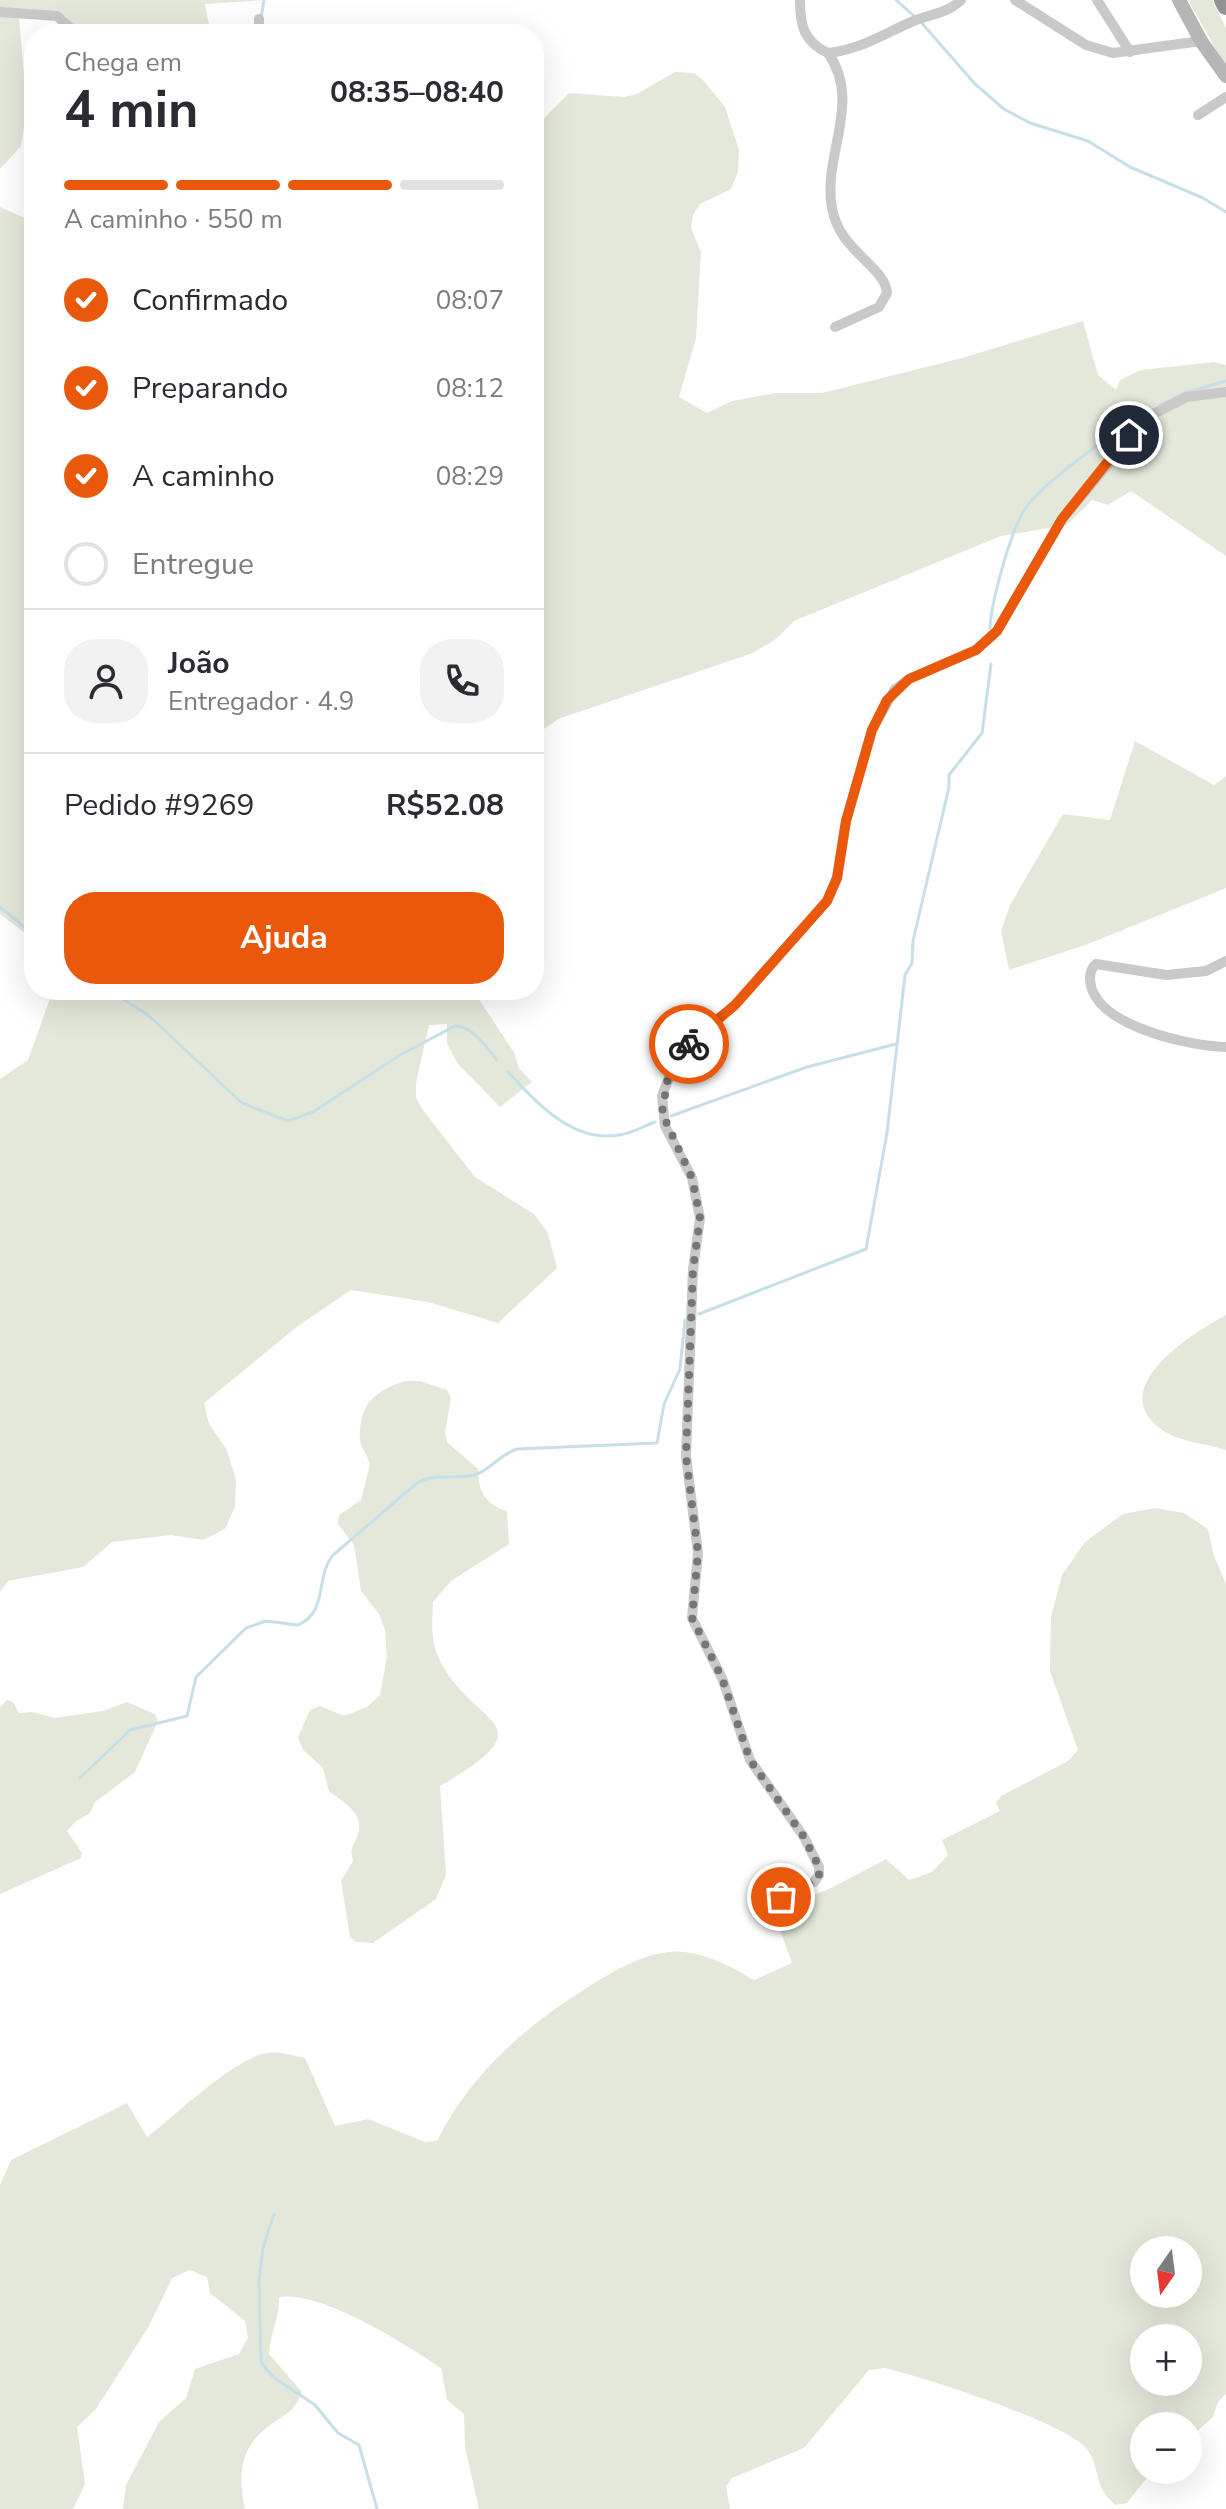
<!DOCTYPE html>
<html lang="pt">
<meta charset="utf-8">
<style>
:root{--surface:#fff;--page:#f2f2f3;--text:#2b2b33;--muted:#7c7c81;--line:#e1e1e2;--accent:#ea580c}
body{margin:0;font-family:"Nunito Sans",sans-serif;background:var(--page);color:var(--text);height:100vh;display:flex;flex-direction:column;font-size:30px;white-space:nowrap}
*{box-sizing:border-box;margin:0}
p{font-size:26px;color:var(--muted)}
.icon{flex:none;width:44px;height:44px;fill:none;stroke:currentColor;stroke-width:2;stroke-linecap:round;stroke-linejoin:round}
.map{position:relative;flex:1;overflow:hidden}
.panel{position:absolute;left:24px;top:24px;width:520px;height:976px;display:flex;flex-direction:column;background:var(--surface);border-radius:32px;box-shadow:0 8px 32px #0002}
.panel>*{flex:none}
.needle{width:52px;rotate:194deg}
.tools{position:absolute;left:1130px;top:2236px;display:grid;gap:16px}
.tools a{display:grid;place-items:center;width:72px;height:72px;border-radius:50%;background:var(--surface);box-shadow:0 8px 32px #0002;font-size:40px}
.pin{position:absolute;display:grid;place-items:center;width:68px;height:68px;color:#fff;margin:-34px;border:4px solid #fff;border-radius:50%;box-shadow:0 2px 8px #0007}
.courier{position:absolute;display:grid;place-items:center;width:80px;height:80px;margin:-40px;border:6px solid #ea580c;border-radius:50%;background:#fff;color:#222;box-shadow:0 2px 10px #0007}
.summary em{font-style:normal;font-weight:700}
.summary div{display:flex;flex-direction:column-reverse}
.summary{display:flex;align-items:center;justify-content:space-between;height:136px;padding:0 40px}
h1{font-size:52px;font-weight:700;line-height:60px}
.bar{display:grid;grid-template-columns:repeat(4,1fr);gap:12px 8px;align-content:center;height:96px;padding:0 40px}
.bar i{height:10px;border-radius:6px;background:var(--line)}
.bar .current{background:var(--accent)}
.bar p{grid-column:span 4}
.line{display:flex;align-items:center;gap:20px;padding:0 40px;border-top:2px solid var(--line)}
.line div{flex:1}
.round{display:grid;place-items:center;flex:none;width:84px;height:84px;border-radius:32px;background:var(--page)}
ol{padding:0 40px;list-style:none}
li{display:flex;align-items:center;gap:24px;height:88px}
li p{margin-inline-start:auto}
li .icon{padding:8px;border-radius:50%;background:var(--accent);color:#fff;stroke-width:4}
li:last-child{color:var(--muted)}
li i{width:44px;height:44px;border:4px solid var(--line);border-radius:50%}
.button{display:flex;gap:16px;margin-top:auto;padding:16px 40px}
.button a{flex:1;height:92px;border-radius:32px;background:var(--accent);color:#fff;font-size:32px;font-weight:700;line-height:92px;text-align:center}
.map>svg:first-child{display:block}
.green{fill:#e4e8da;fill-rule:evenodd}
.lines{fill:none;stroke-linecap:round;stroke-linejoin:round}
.stream{stroke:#c7dfe7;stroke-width:3}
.street{stroke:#c9c9c9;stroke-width:10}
.secondary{stroke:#b6b6b6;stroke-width:14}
.highway{stroke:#939393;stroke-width:18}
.done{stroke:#767676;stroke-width:8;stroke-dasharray:0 14.4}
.route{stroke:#ea580c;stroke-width:10}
</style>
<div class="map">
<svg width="1226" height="2509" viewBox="0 0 1226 2509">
<rect width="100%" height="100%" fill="#fff"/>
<g class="green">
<polygon points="0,0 266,0 205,4 210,30 204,34 78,34 52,16 19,18 27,109 21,146 0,169"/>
<polygon points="1188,0 1212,0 1226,28 1226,67"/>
<polygon points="675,72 694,73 703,80 725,107 739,150 738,172 731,189 700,204 693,215 691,228 701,252 696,338 679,397 707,413 732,401 775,393 822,393 962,358 1083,321 1098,375 1116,390 1120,380 1141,370 1214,362 1226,365 1226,556 1131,491 1108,505 1092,500 1067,525 1001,536 794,621 776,639 753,653 558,719 534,736 534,129 569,93 624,97 637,94"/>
<polygon points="0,207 34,222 34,940 0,914"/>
<polygon points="1135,741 1214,785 1226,776 1226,888 1088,944 1009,970 1001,931 1010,905 1063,814 1110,820"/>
<polygon points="53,990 473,990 515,1054 519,1068 532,1082 500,1107 458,1064 447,1044 447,1024 429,1025 416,1083 416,1098 423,1110 475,1177 534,1214 548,1233 557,1268 498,1323 428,1302 351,1290 298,1326 204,1403 209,1424 227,1450 236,1480 235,1507 225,1529 203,1540 171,1535 112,1542 83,1567 8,1581 0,1592 0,1079 28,1060"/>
<path d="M1226,1315V1450C1208,1444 1182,1442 1167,1433C1099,1391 1191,1334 1226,1315Z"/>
<path d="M405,1381H420L447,1390L451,1398L445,1432L447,1442L478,1469C478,1490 485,1505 507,1511L509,1544L451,1581L433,1602C432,1623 430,1643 441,1663C476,1728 550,1722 440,1786L446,1875L436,1899L373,1943L356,1942L350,1937L341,1881L353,1861C350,1848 352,1848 357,1837C367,1814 343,1802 329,1791L323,1768L303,1750L298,1737L310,1710L320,1706L344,1716L367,1707L380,1695L387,1657L385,1630L379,1614L361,1591L354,1545L338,1524L339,1515L361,1500L370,1464C368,1456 361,1448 360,1441C358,1405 374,1391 405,1381Z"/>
<path d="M1155,1508L1184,1513L1208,1529L1214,1556L1226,1584V2394L1218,2402L1213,2417L1188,2439V2426H1144V2470H1153L1127,2503L1116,2505C1092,2488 1101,2464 1085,2447C1059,2421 924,2377 885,2368L869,2370L804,2448L732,2478L726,2486L730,2509H479L465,2447L464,2414L447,2400L441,2368C406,2344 320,2290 279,2297C280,2318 270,2333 269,2354L302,2392C293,2414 287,2412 269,2426C239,2448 238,2476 245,2509H123L126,2485L159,2422L186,2398L195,2369L239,2354L248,2338L245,2321L210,2293L207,2277L190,2270L172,2278L149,2326L96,2409L77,2427L85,2484L73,2509H0V2185L11,2160L127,2103L147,2137C176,2115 234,2058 267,2053C278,2051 294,2056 305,2058L335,2126L368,2119L425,2142L437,2141C469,2076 524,2027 585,1989C611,1973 636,1956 668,1952C697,1948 731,1966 754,1980L792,1963L773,1911L831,1888L886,1859L909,1880L932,1872L948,1855L942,1840L1000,1811L996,1803L1001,1796L1068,1761L1078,1750L1050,1671L1051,1617L1062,1575L1085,1542L1123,1514ZM1144,2250H1188V2294H1144ZM1144,2338H1188V2382H1144Z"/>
<polygon points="7,1700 13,1702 19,1713 33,1712 55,1718 103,1711 127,1702 155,1714 158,1721 135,1772 95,1802 90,1813 75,1822 67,1831 82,1853 81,1858 0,1894 0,1707"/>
</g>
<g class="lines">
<g class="stream">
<polyline points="896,0 914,16"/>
<polyline points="261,18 264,0"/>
<polyline points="920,21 975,84 1004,109 1030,123 1088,141 1130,167 1203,198 1226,212"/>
<polyline points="1160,405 1182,394 1226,381"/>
<path d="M990,628C991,602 1011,530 1025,509C1042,483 1117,430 1146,412"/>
<polyline points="0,907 34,935"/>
<path d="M109,990L148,1015L242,1103L288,1121L313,1112L400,1055L455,1026C473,1026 486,1047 497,1060"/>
<path d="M508,1072C536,1102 572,1143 619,1135C631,1134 644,1126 655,1122"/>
<polyline points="671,1116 807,1067 896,1044"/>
<polyline points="699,1314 866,1249 887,1133 905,975 912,963 913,941 949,787 949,775 982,733 991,664"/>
<path d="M80,1778L130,1730L187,1716L196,1677L246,1628L266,1621L298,1625C328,1612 315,1580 332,1556L417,1483C436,1472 454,1480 474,1475C490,1471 500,1454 517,1449L657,1443L664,1404L680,1369L685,1320"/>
<polyline points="274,2214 263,2248 259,2281 261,2362 273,2377 315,2405 338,2433 359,2445 377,2509"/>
</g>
<g class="street">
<path d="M800,0C800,26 804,42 828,53"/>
<polyline points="1015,0 1086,45 1113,53 1201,41"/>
<polyline points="1097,0 1130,52"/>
<polyline points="0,12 57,16 77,34"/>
<polyline points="259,34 259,19"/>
<polyline points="1198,115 1226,97"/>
<path d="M835,327L879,307L887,293C885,266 839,251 832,208C822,156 863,102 828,53C863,49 884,33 916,20C932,14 948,13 961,0"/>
<path d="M1226,961L1206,971L1166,975L1096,964C1090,969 1089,977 1091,986C1101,1027 1190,1046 1226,1047"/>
<polyline points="781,1897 814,1882 819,1875 819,1867 804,1837 750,1760 722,1678 692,1618 698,1553 686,1456 693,1269 700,1218 692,1178 665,1126 662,1096 676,1059 701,1032 735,1005 827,901 837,878 846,821 872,730 895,689 909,679 976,650 997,631 1062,519 1149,416 1187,397 1226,392"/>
</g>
<polyline class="secondary" points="1179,0 1201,41 1226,76"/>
<polyline class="highway" points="1223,0 1226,6"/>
</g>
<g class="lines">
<polyline class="done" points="689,1044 668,1077 662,1113 692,1178 700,1218 693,1269 686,1456 698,1553 692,1618 722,1678 750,1760 804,1837 819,1867 819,1875 814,1882 781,1897"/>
<polyline class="route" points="689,1044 735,1005 827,901 837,878 846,821 872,730 887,700 909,679 976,650 997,631 1062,519 1129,435"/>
</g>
</svg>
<div class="tools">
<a><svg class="needle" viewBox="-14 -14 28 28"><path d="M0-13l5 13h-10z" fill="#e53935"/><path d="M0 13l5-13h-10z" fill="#7c7c81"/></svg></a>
<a>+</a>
<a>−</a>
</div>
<div class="pin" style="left:781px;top:1897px;background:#ea580c"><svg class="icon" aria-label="bag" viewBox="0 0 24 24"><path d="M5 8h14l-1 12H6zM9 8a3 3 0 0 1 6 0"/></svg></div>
<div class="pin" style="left:1129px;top:435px;background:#1f2937"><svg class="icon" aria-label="home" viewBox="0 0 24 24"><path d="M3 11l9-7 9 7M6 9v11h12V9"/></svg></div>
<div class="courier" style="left:689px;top:1044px"><svg class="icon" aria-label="bike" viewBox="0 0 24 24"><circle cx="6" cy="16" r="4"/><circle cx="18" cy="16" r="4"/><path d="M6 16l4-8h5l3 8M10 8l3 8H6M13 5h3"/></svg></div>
<section class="panel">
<div class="summary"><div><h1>4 min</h1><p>Chega em</p></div><em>08:35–08:40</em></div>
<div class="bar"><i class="current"></i><i class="current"></i><i class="current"></i><i></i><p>A caminho · 550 m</p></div>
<ol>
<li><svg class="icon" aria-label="check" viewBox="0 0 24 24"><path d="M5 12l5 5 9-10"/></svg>Confirmado<p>08:07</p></li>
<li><svg class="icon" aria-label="check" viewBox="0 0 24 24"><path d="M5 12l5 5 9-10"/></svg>Preparando<p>08:12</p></li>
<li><svg class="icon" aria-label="check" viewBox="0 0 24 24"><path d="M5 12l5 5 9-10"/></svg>A caminho<p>08:29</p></li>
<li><i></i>Entregue</li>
</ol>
<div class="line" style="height:144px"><a class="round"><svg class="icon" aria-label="person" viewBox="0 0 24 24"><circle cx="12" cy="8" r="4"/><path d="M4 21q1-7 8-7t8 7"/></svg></a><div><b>João</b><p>Entregador · 4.9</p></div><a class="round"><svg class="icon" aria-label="phone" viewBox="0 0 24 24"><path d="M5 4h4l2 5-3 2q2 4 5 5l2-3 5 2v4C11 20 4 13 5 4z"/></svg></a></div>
<div class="line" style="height:104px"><div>Pedido #9269</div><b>R$52.08</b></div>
<div class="button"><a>Ajuda</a></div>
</section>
</div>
